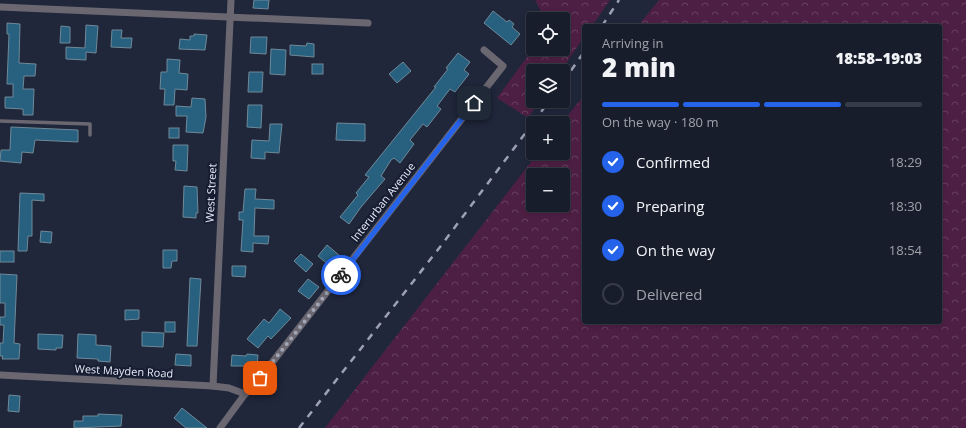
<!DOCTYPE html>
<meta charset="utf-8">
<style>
:root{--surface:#181d2c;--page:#212634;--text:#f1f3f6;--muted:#9fa2a9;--line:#363b48;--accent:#2563eb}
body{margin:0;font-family:"Open Sans",sans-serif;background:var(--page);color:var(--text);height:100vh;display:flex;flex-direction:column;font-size:15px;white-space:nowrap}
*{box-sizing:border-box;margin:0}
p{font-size:13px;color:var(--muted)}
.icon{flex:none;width:22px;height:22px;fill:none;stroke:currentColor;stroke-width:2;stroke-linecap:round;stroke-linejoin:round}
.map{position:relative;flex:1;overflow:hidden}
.details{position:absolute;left:582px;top:24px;width:360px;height:300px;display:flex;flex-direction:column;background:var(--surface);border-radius:4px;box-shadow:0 2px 6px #0003,0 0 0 1px var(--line)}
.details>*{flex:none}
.tools{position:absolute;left:526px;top:12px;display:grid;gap:8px}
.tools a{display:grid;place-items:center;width:44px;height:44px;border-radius:4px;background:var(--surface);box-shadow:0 2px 6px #0003,0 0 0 1px var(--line);font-size:20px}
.pin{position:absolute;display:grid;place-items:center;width:34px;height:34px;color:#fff;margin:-17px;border-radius:8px;box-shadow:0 2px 6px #0006}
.courier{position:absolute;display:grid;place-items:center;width:40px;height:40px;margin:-20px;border:3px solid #2563eb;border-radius:50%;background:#fff;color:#222;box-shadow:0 1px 5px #0007}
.head em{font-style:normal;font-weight:800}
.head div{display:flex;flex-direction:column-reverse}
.head{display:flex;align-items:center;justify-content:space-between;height:68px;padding:0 20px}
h1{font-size:26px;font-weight:800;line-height:30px}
.bar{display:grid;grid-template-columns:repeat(4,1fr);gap:6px 4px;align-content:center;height:48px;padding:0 20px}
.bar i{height:5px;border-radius:3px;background:var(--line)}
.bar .active{background:var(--accent)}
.bar p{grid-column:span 4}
ol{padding:0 20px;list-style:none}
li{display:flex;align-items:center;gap:12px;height:44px}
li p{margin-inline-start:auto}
li .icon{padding:4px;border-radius:50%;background:var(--accent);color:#fff;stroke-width:4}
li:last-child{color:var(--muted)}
li i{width:22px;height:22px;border:2px solid var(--line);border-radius:50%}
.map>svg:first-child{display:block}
.forest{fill:url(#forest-crowns);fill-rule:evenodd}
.building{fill:#27617f;stroke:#6f8999}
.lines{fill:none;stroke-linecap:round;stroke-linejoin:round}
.service{stroke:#6b6771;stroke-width:3.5}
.minor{stroke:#6b6771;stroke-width:7}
.rail{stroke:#9ca2b2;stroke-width:2.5;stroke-dasharray:7 7;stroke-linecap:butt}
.done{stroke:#a0a6b6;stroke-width:4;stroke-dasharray:0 7.2}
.route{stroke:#2563eb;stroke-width:5}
.labels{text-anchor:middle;stroke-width:4;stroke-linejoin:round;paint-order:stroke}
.street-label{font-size:11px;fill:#e5ebf8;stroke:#171d30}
</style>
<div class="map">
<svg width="966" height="428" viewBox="0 0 966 428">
<defs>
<pattern id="forest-crowns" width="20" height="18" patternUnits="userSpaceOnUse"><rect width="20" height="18" fill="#4e1f44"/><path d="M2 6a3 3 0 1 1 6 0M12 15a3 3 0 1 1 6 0" fill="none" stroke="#674060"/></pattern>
</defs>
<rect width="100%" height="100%" fill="#20273b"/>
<g class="forest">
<polygon points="535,0 610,0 592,26 584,26 584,37 561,71 533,71 533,101 540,101 528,118 497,98 533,49 563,49 563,19 545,19"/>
<path d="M659,0H966V428H325L538,153H563L562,123L584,95V322H940V26H638ZM533,175H563V205H533Z"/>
</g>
<g class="building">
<polygon points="254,0 269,0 268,9 253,8"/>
<polygon points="493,11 507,22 509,20 514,24 512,27 520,34 511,45 484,23"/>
<polygon points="7,23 20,24 19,63 36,64 35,76 24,76 23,89 34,89 33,115 23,115 23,109 5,108 5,97 13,97 13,84 7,84 9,34 7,34"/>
<polygon points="86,25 98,26 96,53 86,52 86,60 66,59 66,47 85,48"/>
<polygon points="61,26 70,27 70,43 60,43"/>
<polygon points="112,30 122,30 121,38 132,38 131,48 111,47"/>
<polygon points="194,34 207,35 205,50 179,49 180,39 190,40 190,36 194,36"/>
<polygon points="251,37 267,37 266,54 250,53"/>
<polygon points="307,43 314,44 314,57 290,55 290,45 306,46"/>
<polygon points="271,49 286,50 285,75 270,74"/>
<polygon points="458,53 470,62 464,70 469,74 455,92 450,89 437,106 441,109 427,127 423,124 410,140 414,144 400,163 394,158 391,160 381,176 385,179 361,207 349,224 340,217 358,195 356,193 369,177 365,175 436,87 434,87 448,69 446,68"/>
<polygon points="167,59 180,60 179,73 188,74 187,90 175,89 174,105 164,105 165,89 160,89 161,72 167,72"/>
<polygon points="403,62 411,71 397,83 389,74"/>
<rect x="312" y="64" width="11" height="10"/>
<polygon points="249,72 263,72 262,92 248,92"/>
<polygon points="192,98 205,99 206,117 203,133 186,132 187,116 176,116 176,106 191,107"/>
<polygon points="248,105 262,105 261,128 247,127"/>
<polygon points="337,123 365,124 365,141 336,140"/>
<polygon points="270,124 282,124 279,153 265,152 265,159 251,158 252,140 269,141"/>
<polygon points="11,127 78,130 78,142 35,140 33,153 22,152 21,163 0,161 1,150 10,150"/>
<rect x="169" y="128" width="10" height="10"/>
<polygon points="173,145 188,145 187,171 175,170 176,161 173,161"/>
<polygon points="184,186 197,187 198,213 196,213 196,218 183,217"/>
<polygon points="245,189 256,189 255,199 274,200 274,209 255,208 254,236 269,236 268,244 253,243 253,252 241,251 243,220 239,220 239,212 243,212"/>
<polygon points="20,193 44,194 44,201 32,200 32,236 28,236 27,251 18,251"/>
<polygon points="41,231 52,232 51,243 40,242"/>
<polygon points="327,245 340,256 331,267 318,256"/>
<polygon points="163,250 177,250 177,261 172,261 171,268 163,268"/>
<rect x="0" y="251" width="14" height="11"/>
<polygon points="301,254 313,264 306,272 294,261"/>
<polygon points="232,266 246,266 245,277 232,276"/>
<polygon points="0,274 17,275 14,343 20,344 19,359 2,359 3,356 0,356 0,343 3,343 4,325 0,325 0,317 5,317 5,303 0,303"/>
<polygon points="190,278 201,279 197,346 187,346"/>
<polygon points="308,279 319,287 309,299 298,291"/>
<polygon points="280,309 291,318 271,339 268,336 258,348 247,339 264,319 269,323"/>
<polygon points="125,310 139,310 139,319 125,320"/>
<rect x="165" y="322" width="10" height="10"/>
<polygon points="142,332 164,333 163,347 142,346"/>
<polygon points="38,334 63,335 62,348 56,348 56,350 38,349"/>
<polygon points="78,334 96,335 96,345 111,346 110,362 98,361 98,359 77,358"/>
<polygon points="176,354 191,355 191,366 175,365"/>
<polygon points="247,354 258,355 257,366 231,366 232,355 246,356"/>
<polygon points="9,395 20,396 19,412 8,411"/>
<polygon points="182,408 207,428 186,428 174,418"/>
<polygon points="98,414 122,415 121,426 74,428 74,421 83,421 83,416 98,416"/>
</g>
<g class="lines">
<polyline class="service" points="0,121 90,124 90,135"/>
<g class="minor">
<polyline points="0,7 368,23"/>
<polyline points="0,375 213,386 229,388 245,394"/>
<polyline points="213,386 231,0"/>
<polyline points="220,428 245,394 260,378 503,66 484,50"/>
</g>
<g class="rail">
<polyline points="602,26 619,0"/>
<polyline points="563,82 584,52"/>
<polyline points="533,123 549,101"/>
<polyline points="299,428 440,247 533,123"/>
</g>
</g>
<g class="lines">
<polyline class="done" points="260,378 341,275"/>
<polyline class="route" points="341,275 474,103"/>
</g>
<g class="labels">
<g class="street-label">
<text transform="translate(211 193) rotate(-87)" y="4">West Street</text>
<text transform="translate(383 202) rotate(-52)" y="4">Interurban Avenue</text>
<text transform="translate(124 371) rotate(3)" y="4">West Mayden Road</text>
</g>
</g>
</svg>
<div class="tools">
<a><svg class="icon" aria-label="locate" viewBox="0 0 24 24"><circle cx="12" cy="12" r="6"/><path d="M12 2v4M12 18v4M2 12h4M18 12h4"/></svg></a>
<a><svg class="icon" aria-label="layers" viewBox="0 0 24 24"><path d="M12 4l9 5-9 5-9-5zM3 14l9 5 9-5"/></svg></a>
<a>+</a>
<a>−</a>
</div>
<div class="pin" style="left:260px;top:378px;background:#ea580c"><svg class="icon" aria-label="bag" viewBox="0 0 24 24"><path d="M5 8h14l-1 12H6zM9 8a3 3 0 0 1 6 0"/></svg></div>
<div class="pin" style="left:474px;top:103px;background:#1f2937"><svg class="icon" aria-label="home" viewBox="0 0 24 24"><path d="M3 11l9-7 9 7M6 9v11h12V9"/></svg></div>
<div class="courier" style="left:341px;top:275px"><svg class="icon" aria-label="bike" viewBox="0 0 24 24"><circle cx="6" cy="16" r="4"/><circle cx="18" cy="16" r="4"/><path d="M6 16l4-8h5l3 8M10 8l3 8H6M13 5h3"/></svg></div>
<section class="details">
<div class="head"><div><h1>2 min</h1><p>Arriving in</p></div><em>18:58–19:03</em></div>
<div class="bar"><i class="active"></i><i class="active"></i><i class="active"></i><i></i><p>On the way · 180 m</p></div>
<ol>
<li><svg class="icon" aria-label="check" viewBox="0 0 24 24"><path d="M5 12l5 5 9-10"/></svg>Confirmed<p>18:29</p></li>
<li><svg class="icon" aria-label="check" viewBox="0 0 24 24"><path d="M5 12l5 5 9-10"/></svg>Preparing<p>18:30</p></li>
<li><svg class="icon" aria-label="check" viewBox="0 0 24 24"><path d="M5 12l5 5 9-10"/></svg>On the way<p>18:54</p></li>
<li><i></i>Delivered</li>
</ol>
</section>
</div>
